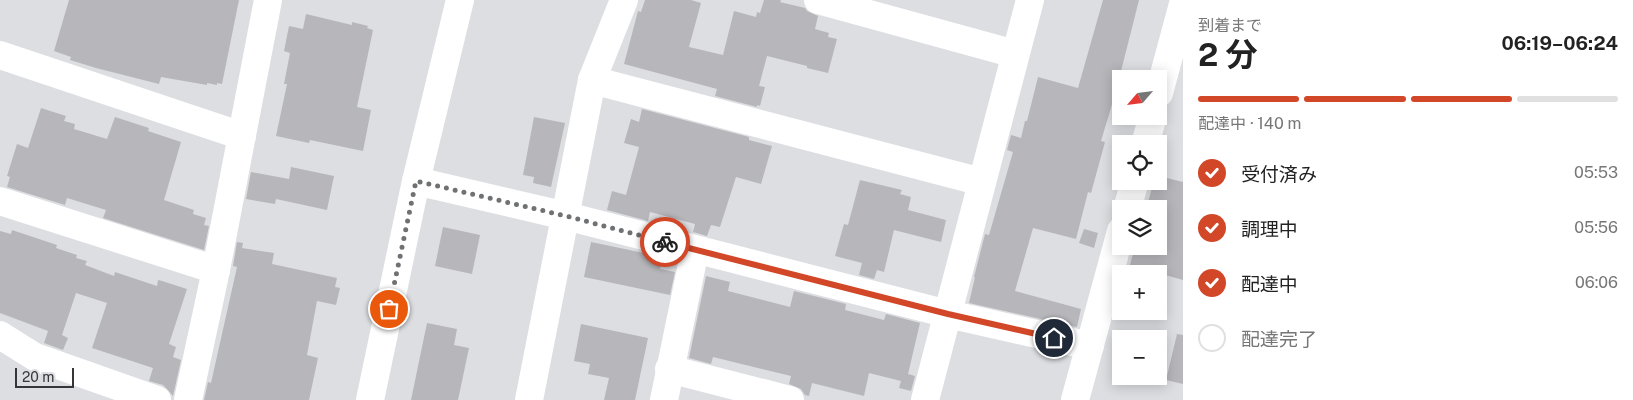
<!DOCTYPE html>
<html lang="ja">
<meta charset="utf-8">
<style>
:root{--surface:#fff;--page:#f6f6f6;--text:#222;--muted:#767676;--line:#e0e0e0;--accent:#d14727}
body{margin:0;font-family:"Public Sans","Noto Sans JP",sans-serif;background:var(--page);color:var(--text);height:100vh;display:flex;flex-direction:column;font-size:19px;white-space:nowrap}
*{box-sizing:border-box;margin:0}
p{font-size:16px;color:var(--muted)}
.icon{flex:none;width:28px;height:28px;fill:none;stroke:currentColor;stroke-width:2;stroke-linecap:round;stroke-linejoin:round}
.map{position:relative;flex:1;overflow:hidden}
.sheet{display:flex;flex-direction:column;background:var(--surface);width:450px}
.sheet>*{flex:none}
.needle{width:32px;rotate:242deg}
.buttons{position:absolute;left:1112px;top:70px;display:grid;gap:10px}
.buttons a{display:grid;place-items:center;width:55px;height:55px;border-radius:0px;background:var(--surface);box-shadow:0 2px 12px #0003;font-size:25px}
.scale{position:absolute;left:15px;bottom:12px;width:59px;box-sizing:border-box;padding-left:5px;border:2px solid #353637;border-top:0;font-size:14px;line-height:18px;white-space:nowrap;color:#353637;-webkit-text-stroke:4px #dcdee2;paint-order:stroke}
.pin{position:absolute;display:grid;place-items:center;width:42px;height:42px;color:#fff;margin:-21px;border:2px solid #fff;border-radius:50%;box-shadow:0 1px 5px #0007}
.courier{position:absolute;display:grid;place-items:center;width:50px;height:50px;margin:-25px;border:4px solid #d14727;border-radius:50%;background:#fff;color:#222;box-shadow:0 1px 6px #0007}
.headline em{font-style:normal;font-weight:700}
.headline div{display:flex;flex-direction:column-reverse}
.headline{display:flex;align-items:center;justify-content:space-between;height:85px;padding:0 15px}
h1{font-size:32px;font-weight:700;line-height:38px}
.bar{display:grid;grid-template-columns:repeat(4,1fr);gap:8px 5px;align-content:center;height:60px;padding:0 15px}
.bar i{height:6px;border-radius:4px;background:var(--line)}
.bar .active{background:var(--accent)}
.bar p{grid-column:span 4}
ol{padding:0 15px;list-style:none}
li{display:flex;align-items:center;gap:15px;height:55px}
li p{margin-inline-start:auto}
li .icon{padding:5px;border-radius:50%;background:var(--accent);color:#fff;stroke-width:4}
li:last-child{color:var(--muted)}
li i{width:28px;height:28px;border:2px solid var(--line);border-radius:50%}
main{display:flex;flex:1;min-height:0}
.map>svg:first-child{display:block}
.building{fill:#b7b7bb}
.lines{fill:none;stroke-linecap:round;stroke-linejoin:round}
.minor{stroke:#fff;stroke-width:28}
.done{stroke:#6f7173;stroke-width:5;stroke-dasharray:0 9}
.route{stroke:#d14727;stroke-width:6}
</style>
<main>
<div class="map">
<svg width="1183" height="400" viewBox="0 0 1183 400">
<rect width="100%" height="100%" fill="#dcdee2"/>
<g class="building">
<polygon points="69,0 239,0 222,84 217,83 217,85 207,83 207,85 161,77 159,84 96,68 70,60 71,57 54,51"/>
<polygon points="645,0 691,0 701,3 689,47 723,55 734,11 756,17 757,12 760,13 764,0 781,0 780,2 805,8 807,11 818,16 815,29 829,33 828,37 837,39 828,73 807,68 807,66 767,56 759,86 765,87 760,106 757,105 757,107 715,96 717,89 624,64 638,11 641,12"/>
<polygon points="1103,0 1139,0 1116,91 1101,141 1105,142 1091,193 1088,192 1076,239 1033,228 1015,291 1081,309 1077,327 969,303 975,277 974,277 985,234 989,235 1013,152 1007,150 1011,135 1021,138 1025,121 1027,121 1038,77 1078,88"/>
<polygon points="306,14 352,25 352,22 368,26 367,28 373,30 357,107 371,110 363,151 310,140 309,143 276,136 287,84 284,84 290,53 284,51 289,26 303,29"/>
<polygon points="41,108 66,116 64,121 75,124 74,129 107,139 115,117 149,128 148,131 181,142 164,200 194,210 193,214 206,218 204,225 209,226 204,250 103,218 106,210 67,198 65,205 7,187 10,177 7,176 17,144 28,148"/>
<polygon points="642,109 749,137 749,140 772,146 761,184 736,177 720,227 711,225 707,236 693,232 695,224 650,212 648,221 607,210 612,191 626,195 639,147 624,143 631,119 639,122"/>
<polygon points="534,117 565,123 551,187 533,183 534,177 523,175"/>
<polygon points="291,167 334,176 327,210 276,199 275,204 246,199 251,172 289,179"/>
<polygon points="1159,176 1183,182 1183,280 1144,269 1143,273 1129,269 1135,246 1159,246 1159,209 1146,209 1154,181 1159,181"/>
<polygon points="860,180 902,190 900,194 911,197 908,210 946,220 941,242 894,230 884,272 877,270 874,279 859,275 862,263 835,256 844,224 848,225"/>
<polygon points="443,227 480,235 472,274 435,266"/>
<polygon points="1084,229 1098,233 1094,248 1079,243"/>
<polygon points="12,230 57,245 56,248 77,255 76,258 87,261 85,265 114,276 115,272 157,286 158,280 162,281 187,289 169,344 176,347 173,357 181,360 173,396 168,390 163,385 149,381 153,368 92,348 107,303 76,293 62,335 68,338 63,350 44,343 48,331 0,313 0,231 11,234"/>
<polygon points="237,242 243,243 242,248 274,253 272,264 337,278 335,287 340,288 336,305 317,301 307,355 318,358 309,400 204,400 208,382 211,383 237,267 233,266"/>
<polygon points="591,242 663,257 660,269 675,272 670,295 584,277"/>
<polygon points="706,276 730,282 728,291 790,307 794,291 846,304 845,310 884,320 886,314 920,323 908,374 915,376 911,391 899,388 901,381 869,373 864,396 812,383 809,396 805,395 801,389 789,384 791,376 713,357 711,364 689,358"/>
<polygon points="427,323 457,329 454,345 469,348 458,400 411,400"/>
<polygon points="581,324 648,338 635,400 604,400 609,378 588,374 590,364 574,361"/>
<polygon points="1177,334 1183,335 1183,384 1166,380"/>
</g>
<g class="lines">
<g class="minor">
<polyline points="818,0 1015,54"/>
<polyline points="0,55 242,136"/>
<polyline points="592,80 982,182"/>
<polyline points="1159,93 1183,4"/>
<polyline points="1145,144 1153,116"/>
<polyline points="416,181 566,216 948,314 1090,346"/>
<polyline points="0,201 216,270"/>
<polyline points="1127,209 1135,181"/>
<polyline points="0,335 35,357 157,400"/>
<polyline points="669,369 790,400"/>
<polyline points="188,400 216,270 268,0"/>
<polyline points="370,400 416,181 460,0"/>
<polyline points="529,400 592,80 624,0"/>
<polyline points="664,400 695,250"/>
<polyline points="925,400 1030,0"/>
<polyline points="1075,400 1121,231"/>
</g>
</g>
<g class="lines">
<polyline class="done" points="389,309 416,181 566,216 665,242"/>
<polyline class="route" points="665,242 948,314 1054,338"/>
</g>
</svg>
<div class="buttons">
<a><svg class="needle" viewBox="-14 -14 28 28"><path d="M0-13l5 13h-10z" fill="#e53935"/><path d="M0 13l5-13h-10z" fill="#767676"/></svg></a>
<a><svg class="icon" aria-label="locate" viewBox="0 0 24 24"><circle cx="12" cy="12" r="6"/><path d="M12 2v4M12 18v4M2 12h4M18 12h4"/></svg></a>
<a><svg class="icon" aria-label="layers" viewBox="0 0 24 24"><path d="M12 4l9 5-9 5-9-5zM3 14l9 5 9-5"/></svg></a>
<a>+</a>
<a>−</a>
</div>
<div class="scale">20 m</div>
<div class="pin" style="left:389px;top:309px;background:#ea580c"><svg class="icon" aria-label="bag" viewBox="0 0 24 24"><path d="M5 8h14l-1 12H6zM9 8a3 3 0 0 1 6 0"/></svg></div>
<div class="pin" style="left:1054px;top:338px;background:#1f2937"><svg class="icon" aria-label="home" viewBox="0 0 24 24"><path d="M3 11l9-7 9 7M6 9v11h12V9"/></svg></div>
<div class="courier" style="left:665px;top:242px"><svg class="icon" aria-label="bike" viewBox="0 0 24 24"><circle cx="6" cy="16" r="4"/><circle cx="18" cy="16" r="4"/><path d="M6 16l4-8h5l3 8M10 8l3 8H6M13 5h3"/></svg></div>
</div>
<section class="sheet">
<div class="headline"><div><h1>2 分</h1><p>到着まで</p></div><em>06:19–06:24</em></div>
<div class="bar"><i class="active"></i><i class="active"></i><i class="active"></i><i></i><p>配達中 · 140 m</p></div>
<ol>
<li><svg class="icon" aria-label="check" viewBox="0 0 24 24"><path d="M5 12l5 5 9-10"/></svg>受付済み<p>05:53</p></li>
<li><svg class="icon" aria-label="check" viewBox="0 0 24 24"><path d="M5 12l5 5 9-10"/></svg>調理中<p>05:56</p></li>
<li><svg class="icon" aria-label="check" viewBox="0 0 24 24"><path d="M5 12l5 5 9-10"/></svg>配達中<p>06:06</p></li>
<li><i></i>配達完了</li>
</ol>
</section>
</main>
